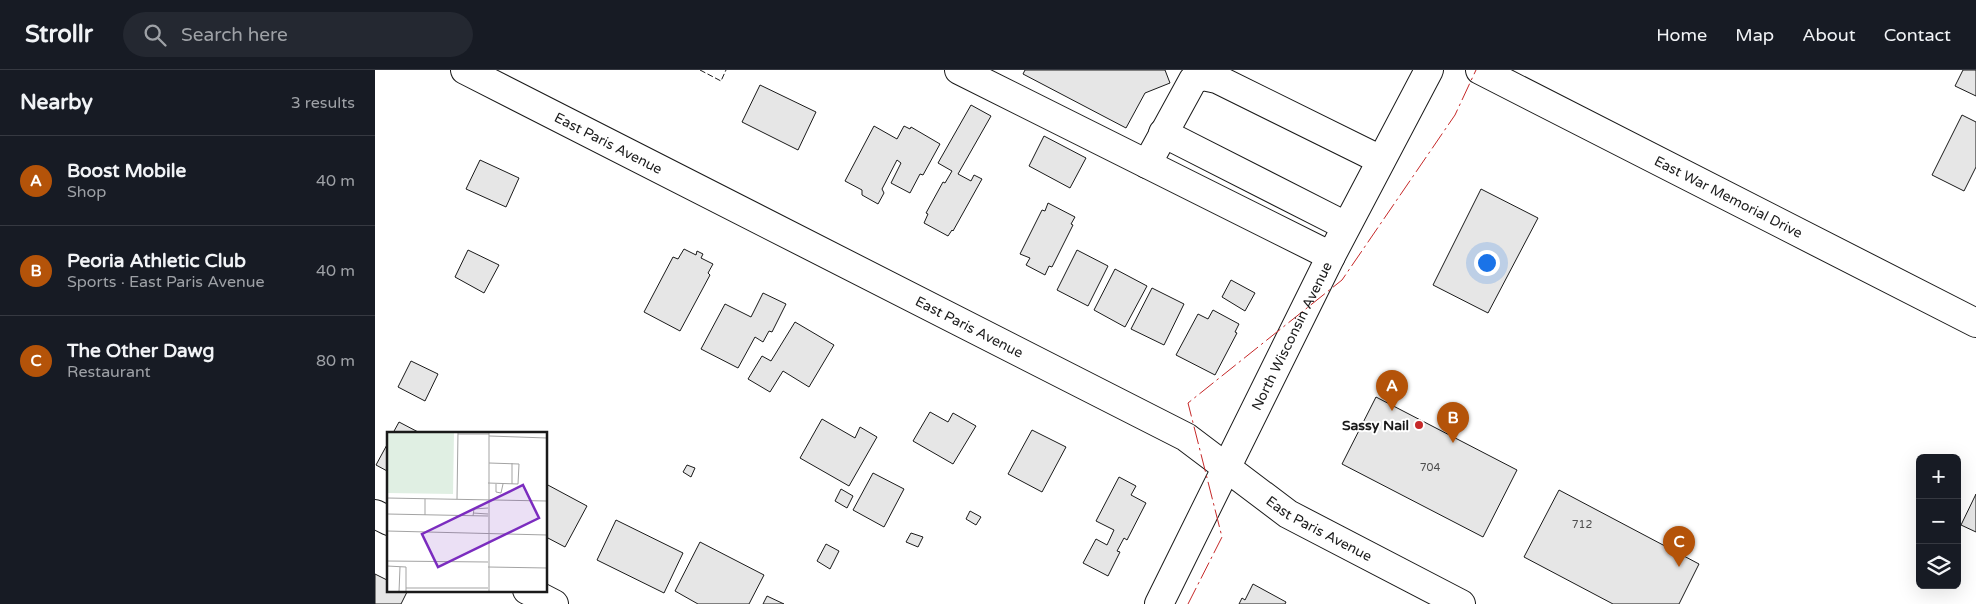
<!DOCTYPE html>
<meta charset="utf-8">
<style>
:root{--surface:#171b24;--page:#242831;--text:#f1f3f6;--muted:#9ea1a6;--line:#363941;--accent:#b45309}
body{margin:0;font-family:"Varela Round",sans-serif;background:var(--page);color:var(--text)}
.controls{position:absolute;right:15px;bottom:15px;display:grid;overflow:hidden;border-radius:8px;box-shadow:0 5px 20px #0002}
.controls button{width:45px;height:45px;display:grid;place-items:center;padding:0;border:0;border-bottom:1px solid var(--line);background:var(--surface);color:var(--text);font:25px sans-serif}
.you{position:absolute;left:1111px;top:192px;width:18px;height:18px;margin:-12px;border:4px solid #fff;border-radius:50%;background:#1a73e8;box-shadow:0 0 0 8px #1a73e833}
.badge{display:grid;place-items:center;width:32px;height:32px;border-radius:50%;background:var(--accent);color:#fff;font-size:16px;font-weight:700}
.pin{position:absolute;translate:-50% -41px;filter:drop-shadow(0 1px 2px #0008)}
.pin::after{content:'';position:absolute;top:26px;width:18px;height:15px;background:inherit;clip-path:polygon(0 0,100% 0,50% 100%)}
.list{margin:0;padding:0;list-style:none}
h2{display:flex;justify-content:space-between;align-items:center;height:65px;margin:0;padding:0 20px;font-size:21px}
h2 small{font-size:16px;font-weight:400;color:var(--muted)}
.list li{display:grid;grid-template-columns:32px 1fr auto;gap:15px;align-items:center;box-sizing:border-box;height:90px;padding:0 20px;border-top:1px solid var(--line)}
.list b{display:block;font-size:19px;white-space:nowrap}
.list p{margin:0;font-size:16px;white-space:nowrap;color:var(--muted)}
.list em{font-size:16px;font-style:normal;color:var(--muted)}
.icon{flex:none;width:28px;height:28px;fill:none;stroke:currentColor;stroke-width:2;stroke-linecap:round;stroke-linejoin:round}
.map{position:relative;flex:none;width:1601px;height:534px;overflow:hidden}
header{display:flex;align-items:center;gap:30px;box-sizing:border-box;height:70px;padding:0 25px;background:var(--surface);border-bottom:1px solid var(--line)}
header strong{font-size:24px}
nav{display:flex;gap:28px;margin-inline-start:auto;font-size:18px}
.search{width:350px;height:45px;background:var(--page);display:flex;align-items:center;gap:12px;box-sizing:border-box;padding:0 18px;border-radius:28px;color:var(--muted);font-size:19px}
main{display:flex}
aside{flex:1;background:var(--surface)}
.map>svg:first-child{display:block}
</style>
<header>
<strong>Strollr</strong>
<div class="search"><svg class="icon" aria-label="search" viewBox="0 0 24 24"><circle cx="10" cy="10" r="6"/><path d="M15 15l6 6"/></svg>Search here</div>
<nav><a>Home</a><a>Map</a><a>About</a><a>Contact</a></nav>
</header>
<main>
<aside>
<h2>Nearby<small>3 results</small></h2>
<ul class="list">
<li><span class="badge">A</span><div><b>Boost Mobile</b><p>Shop</p></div><em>40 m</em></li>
<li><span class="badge">B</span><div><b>Peoria Athletic Club</b><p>Sports · East Paris Avenue</p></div><em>40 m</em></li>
<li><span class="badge">C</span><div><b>The Other Dawg</b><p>Restaurant</p></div><em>80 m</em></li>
</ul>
</aside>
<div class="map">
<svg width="1601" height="534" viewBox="0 0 1601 534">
<rect width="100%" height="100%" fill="#fff"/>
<g fill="#e6e6e6" stroke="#1a1a1a">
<polygon points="650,0 790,0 795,13 770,23 751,58 648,4"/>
<polygon points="1588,0 1601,0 1601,26 1580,16"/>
<polygon points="385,15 441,42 423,80 367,52"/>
<polygon points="596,35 616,46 583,104 596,111 599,105 607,109 578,161 577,160 573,166 549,153 553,144 551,143 568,112 570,113 577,101 563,93"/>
<polygon points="1587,45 1601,52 1601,97 1589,121 1557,105"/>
<polygon points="499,56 522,69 529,56 535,59 536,57 565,74 548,105 545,104 535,123 516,113 526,93 522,90 507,119 509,123 503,134 487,125 487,120 470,111"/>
<polygon points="669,66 711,88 695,118 654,96"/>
<polygon points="105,90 144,108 131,137 91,119"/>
<polygon points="1106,119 1163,148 1113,243 1058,215"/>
<polygon points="673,133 700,147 696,154 698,155 677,197 674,196 670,205 651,195 655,188 645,184 667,140 670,141"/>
<polygon points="309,179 321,185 322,181 328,184 326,188 338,194 333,203 335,205 305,261 269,242 298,187 303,189"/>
<polygon points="93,180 124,195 109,223 80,207"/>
<polygon points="702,180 733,196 713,236 682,220"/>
<polygon points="740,199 772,216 750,257 719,240"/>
<polygon points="856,210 880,223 870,241 847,227"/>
<polygon points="777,218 809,234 789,275 756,259"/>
<polygon points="388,223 411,234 397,262 394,261 388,272 380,267 363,298 326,279 350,234 376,247"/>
<polygon points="838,240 864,254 860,262 862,263 840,305 801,285 823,244 833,249"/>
<polygon points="420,252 459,275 434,317 408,301 395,322 373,309 387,286 396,291"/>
<polygon points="36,291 63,304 50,331 23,317"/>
<polygon points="1001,327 1142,400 1108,467 967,394"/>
<polygon points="555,342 573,352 578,343 601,356 578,394 538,371"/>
<polygon points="447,349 480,368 485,357 502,367 474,416 425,388"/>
<polygon points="24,352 45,363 18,363"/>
<polygon points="657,360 691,377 667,422 633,404"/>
<polygon points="14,371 14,402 1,395"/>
<polygon points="312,395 320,398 316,407 308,402"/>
<polygon points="498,403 529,419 509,457 478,440"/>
<polygon points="744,407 761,416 756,425 771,433 752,470 749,468 742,481 745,482 733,506 708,493 721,469 732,475 739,460 721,451"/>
<polygon points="171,414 212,436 190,477 171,467"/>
<polygon points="466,419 478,426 472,438 460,431"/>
<polygon points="1184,420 1324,494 1304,534 1238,534 1149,487"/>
<polygon points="1601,424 1601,462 1586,455"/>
<polygon points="595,441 606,447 601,455 591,449"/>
<polygon points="241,450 308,483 289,523 222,490"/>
<polygon points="536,463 548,467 543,477 531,472"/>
<polygon points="325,472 389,505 374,534 323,534 300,521"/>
<polygon points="451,474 464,481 455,499 442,491"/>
<polygon points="0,504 14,511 14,520 33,520 26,534 0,534"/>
<polygon points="878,514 911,532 910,534 864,534 867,528 870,530"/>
<polygon points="392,526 409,534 388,534"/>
</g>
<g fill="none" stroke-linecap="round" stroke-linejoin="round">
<defs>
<g id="minor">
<path id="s1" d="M90 0 811 367 913 444 1086 534"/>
<polyline points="584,0 956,186"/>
<polyline points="788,63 971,156"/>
<polyline points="772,94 818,10 828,6 842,9 1006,90"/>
<polyline points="0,444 14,451"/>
<polyline points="152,520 179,534"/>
<path id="s2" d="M784 534 956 186 1054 0"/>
</g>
<g id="highway">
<path id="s3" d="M1105 0 1601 253"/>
</g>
</defs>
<use href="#minor" stroke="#1a1a1a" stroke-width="30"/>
<use href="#highway" stroke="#1a1a1a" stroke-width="30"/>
<use href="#minor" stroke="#fff" stroke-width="28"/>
<use href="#highway" stroke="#fff" stroke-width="28"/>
<polyline stroke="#1a1a1a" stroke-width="1" stroke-dasharray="6 2.5" stroke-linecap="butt" points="325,0 346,11 351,0"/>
<polyline stroke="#c62828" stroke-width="1" stroke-dasharray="18 4 2.5 4" stroke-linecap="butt" points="813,534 847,467 813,333 967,210 1080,45 1101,0"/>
</g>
<circle fill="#c62828" stroke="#fff" stroke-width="2" cx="1044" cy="355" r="5"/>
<g text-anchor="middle" stroke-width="4" stroke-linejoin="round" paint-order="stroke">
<g font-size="11" fill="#4d4d4d">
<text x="1055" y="401">704</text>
<text x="1207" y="458">712</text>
</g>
<g font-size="14" fill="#1a1a1a" stroke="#fff">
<text dy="5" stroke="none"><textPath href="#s1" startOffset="161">East Paris Avenue</textPath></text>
<text dy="5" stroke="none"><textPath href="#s3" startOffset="279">East War Memorial Drive</textPath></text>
<text dy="5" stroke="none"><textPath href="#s1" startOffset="566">East Paris Avenue</textPath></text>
<text dy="5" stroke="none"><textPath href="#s2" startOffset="299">North Wisconsin Avenue</textPath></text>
<text dy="5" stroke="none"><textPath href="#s1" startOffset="971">East Paris Avenue</textPath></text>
</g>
<g font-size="14" font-weight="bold" fill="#1a1a1a" stroke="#fff" text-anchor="end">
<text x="1034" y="360">Sassy Nail</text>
</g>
</g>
<g transform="translate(12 362)">
<rect width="160" height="160" fill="#fff"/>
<path d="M0 0H67L66 62 0 61Z" fill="#e0efe3"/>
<path fill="none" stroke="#a3a3a3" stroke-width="1" d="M71 2H102M102 4 160 6M101 51 131 52 132 32 102 31M109 52V60L114 61 116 52M125 52V31M0 66 160 69M70 67 71 0M86 81 101 82M0 82 101 84M38 83V67M86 84 87 77 101 76M0 99 160 103M0 129 101 130M0 134 19 135V160M101 135 160 136M19 156H101M12 160 13 135M102 160V0"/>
<path fill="#7b2cbf" fill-opacity="0.15" stroke="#7b2cbf" stroke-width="2.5" d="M136 53 152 86 51 135 35 102Z"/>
<rect width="160" height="160" fill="none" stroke="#1a1a1a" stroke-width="2.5"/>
</g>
</svg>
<div class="controls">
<button>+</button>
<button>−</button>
<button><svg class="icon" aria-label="layers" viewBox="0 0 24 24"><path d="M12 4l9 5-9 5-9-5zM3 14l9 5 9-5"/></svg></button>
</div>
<div class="you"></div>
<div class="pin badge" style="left:1017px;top:341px">A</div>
<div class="pin badge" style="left:1078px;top:373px">B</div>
<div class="pin badge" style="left:1304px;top:497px">C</div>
</div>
</main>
